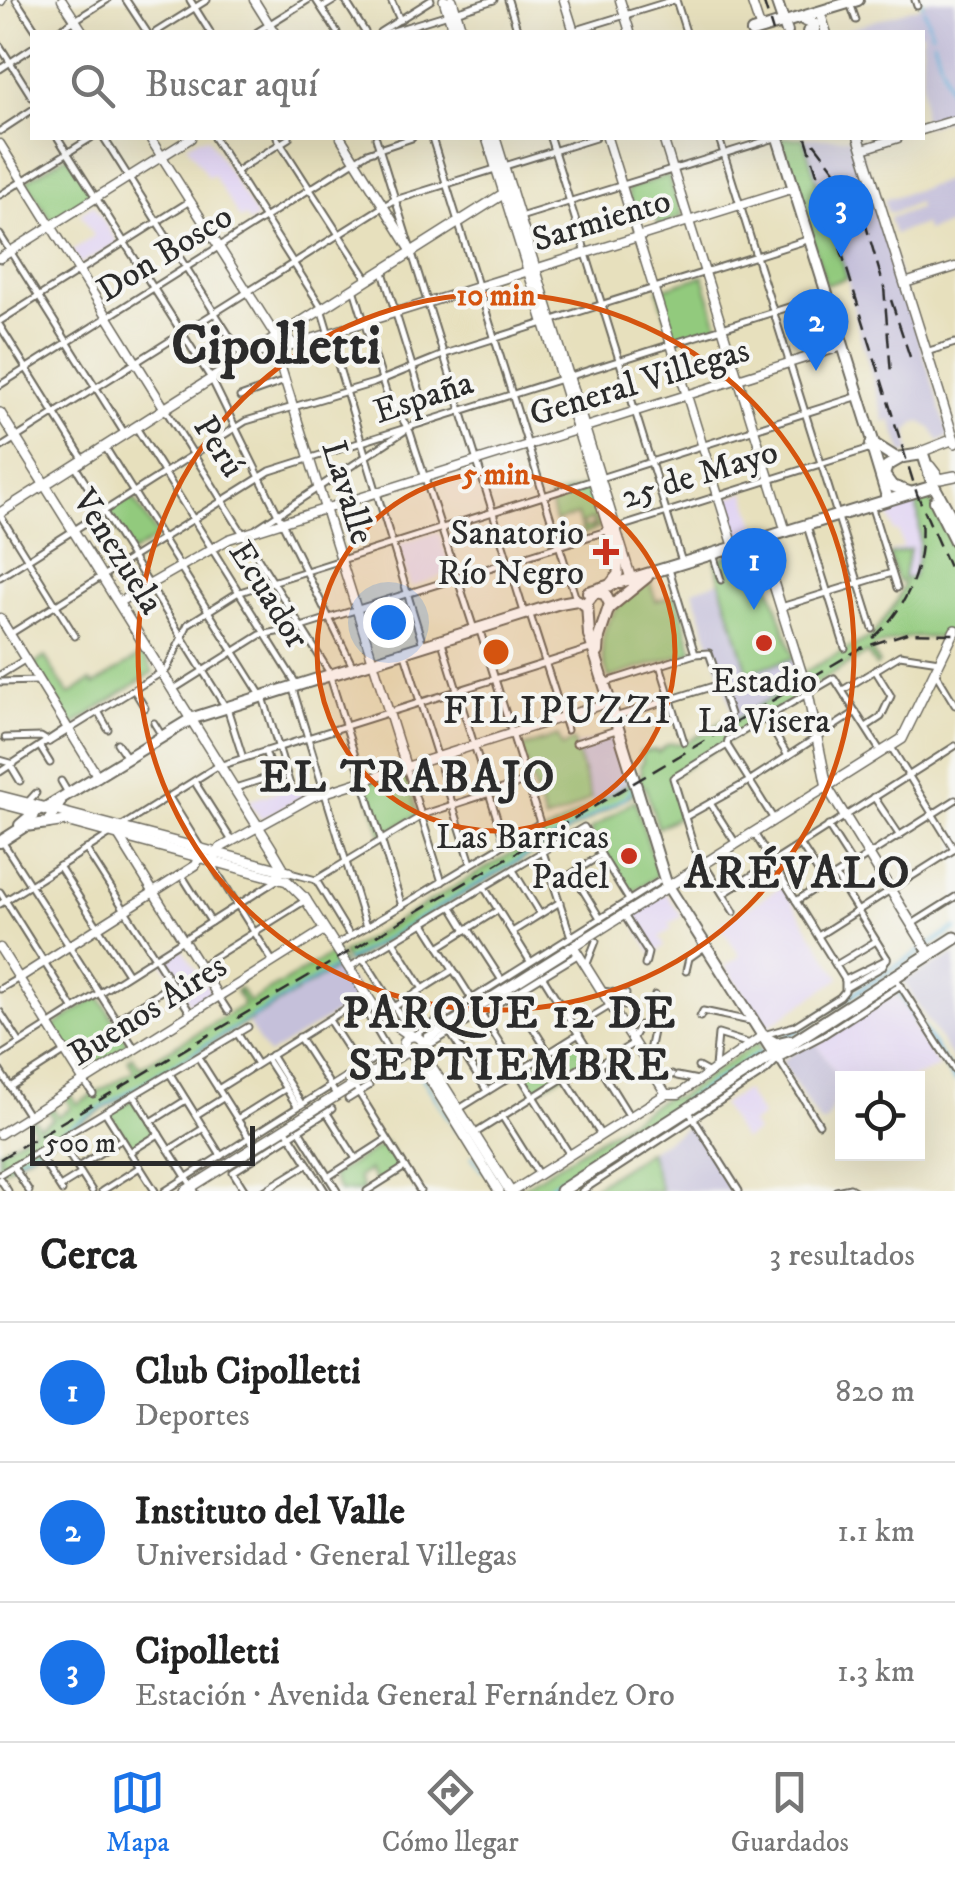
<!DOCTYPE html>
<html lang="es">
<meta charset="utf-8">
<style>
:root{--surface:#fff;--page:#f2f2f2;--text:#222;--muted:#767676;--line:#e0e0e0;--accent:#1a73e8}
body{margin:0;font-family:"IM FELL DW Pica",serif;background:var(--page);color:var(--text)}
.controls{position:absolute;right:30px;bottom:30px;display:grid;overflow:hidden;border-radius:0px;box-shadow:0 10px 40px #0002}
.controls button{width:90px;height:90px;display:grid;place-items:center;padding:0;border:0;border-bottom:2px solid var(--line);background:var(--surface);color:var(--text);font:50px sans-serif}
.scale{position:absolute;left:30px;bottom:25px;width:225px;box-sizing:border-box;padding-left:10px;border:5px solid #2b2b2b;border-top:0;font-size:28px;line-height:35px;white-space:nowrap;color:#2b2b2b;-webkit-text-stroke:8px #f6f6f2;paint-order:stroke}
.you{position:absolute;left:388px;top:622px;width:35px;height:35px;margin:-25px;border:8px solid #fff;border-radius:50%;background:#1a73e8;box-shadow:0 0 0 15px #1a73e833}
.badge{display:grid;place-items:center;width:65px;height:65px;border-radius:50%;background:var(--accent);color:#fff;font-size:32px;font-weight:700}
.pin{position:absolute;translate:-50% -82px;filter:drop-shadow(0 2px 5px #0008)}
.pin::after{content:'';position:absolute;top:52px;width:35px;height:30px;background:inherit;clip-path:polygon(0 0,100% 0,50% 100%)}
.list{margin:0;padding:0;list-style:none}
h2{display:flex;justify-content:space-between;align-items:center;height:130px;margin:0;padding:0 40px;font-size:42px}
h2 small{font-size:32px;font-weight:400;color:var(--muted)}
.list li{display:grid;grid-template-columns:65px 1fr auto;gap:30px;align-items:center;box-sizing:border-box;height:140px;padding:0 40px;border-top:2px solid var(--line)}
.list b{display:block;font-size:38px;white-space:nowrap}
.list p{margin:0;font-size:32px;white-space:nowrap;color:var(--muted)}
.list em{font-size:32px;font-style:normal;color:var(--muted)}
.icon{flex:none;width:55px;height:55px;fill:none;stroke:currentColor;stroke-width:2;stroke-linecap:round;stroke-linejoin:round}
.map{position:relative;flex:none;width:955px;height:1191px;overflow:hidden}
.search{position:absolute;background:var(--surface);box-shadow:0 10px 40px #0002;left:30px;right:30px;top:30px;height:110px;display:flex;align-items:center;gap:25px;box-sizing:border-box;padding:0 35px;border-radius:0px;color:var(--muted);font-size:38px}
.sheet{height:550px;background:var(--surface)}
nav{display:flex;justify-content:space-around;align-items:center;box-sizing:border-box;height:140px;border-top:2px solid var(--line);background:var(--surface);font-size:28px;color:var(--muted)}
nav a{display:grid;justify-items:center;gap:5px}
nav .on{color:var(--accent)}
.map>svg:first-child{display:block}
</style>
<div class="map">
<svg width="955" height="1191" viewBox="0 0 955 1191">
<rect width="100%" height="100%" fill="#f6f6f2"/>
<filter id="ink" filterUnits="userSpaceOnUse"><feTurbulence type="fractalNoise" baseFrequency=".01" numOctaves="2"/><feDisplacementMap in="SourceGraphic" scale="20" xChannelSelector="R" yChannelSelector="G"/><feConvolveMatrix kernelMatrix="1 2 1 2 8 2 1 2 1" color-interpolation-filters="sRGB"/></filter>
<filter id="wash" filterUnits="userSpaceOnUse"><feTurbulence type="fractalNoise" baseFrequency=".0048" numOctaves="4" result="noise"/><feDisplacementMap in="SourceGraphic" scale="40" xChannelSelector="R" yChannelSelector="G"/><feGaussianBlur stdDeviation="2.25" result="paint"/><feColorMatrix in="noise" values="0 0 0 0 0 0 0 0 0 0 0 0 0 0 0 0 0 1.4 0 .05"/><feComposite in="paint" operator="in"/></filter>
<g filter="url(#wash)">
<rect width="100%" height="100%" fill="#e7e0bd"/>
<g fill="#e1d4f3">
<polygon points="199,138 208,138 257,218 249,223 245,216 240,219 213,175 208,177 187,145"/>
<polygon points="93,205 118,243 80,264 72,251 94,236 80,213"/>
<polygon points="745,492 759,534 738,540 724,500"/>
<polygon points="915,497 920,520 918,558 913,578 902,580 910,549 890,555 890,552 903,547 898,531 894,532 886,506"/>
<polygon points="435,533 440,535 451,572 411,587 397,545"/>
<polygon points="306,782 309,793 261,819 248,801"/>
<polygon points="782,886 840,978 766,1028 725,966 740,956 720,925"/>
<polygon points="665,892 682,916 669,924 672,929 660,937 665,946 652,954 629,915"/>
<polygon points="180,946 212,993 192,1007 161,960"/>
<polygon points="895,994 914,1020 912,1023 939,1067 911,1078 842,1078 842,1084 817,1044"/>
<polygon points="745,1090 762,1117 751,1124 756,1132 743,1140 721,1105"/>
</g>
<g fill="#c5c0da">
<polygon points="928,0 955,0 955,117 923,127 922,32 840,32 924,5 924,2"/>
<polygon points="803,138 857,138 949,436 940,442 931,428 921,422 915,423 908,431 910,452 903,454 891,420 885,423 855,317 847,277"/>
<polygon points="955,178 955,223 926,231 924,224 894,234 889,218 919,208 918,202 892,213 887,211 884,200"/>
<polygon points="720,581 748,672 794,658 800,681 735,719 693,590"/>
<polygon points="613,734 627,784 593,804 575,746"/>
<polygon points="955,954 955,1063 903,981"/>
<polygon points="342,965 344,968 341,973 352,982 362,997 268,1055 247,1022"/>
<polygon points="814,1040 842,1084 827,1120 821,1124 781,1061"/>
<polygon points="692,1124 735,1191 661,1191 649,1151"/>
</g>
<g fill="#92ca7d" stroke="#5e7a54" stroke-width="2.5">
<polygon points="780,138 803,138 847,278 826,285"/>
<polygon points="68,155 94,196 52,222 26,181"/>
<polygon points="668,175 683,216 659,226 654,210 643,213 637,205 633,210 627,189"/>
<polygon points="703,276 718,325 673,339 658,290"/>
<polygon points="589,485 602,528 597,529 593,519 581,524 582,528 591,528 592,525 594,531 583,534 577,515 555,522 549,498"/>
<path d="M926 492 955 544V628L949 638 911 637 875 646 872 651 879 663 876 666 867 653 809 688 804 672 872 636 897 601 904 584 897 580 889 555 910 549 903 579 913 578C921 550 922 522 914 495Z"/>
<polygon points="132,496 158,537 132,553 106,512"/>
<polygon points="757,546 794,658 748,672 720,581 716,560"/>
<path d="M649 579 656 601 676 595 693 652 609 678C590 631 613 606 649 579Z"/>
<polygon points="143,654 153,672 72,726 33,665 45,657 69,695 91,681 94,685"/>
<path d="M800 681 804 693 670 777 681 815 658 828 645 786 642 787 639 778 642 774 640 765 643 762 640 752 656 750 658 753C670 740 671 744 684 743 690 742 728 718 732 714L736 719Z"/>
<polygon points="558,736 562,747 573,740 591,798 567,813 545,821 521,748"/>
<polygon points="405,771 418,814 382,836 366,783"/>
<polygon points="633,781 636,792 348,963 342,954"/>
<polygon points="635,800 658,875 632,893 590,830"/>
<polygon points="335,952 343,964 0,1172 0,1150 34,1130 29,1121 33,1118 40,1127 53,1119 47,1109 52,1106 58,1116 71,1108 65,1097 70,1095 77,1104 134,1071 128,1059 132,1056 140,1067 244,1005 236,991 239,988 249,1002"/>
<polygon points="99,996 131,1048 85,1076 52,1027"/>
<polygon points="577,1038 590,1058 534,1093 523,1071"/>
<polygon points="759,1041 759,1057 557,1191 517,1191 666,1097 678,1097"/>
<polygon points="134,1098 155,1134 131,1148 109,1113"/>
<polygon points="386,1142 401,1168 377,1183 369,1170 358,1177 364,1191 339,1191 332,1176"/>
<polygon points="649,1151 661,1191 587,1191"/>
</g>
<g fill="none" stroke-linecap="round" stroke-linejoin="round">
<g stroke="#62b7df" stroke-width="2.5">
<polyline points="921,0 923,6"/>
<polyline points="924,10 932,33"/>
<polyline points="934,41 955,107"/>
<polyline points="347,961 626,796 633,786"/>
<polyline points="416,1062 413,1063 451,1122"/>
<polyline points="453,1126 456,1131"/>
<polyline points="472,1156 482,1171"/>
<polyline points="14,1164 12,1162 340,964"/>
<polyline points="572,1191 583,1184"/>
</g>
<g stroke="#62b7df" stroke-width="5">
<polyline points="928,946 955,929"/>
<polyline points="899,992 955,1080"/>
<polyline points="785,1038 924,949"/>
<polyline points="544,1191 761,1053"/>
</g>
</g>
</g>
<g filter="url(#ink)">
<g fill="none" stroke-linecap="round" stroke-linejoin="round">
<defs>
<g id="minor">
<polyline points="16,0 37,32"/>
<polyline points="126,0 147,32"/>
<polyline points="190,0 210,32"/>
<polyline points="316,0 337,32"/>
<polyline points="345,0 365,32"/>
<polyline points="391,0 400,20"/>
<polyline points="508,0 518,32"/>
<polyline points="676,0 686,32"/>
<polyline points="915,0 917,6"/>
<polyline points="850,3 856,20"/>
<polyline points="322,8 335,0"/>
<polyline points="56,32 107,0"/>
<polyline points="156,32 207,0"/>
<polyline points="257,32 308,0"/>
<polyline points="380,32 431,0"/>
<polyline points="390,32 494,0"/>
<polyline points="570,32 674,0"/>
<polyline points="0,46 32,97"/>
<polyline points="0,69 32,48"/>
<polyline points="0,131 32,110"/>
<polyline points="58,138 212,380 353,667"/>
<polyline points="104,138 244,359"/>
<polyline points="214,138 320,305 423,645"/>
<polyline points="277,138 368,280"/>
<polyline points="376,138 524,612"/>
<polyline points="432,138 575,596"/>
<polyline points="550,138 682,562"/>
<polyline points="719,138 873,629"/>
<polyline points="235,172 289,138"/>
<polyline points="0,195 91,138"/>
<polyline points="520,217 775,138"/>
<polyline points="0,235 125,434"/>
<polyline points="383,272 422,398"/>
<polyline points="354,289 386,392 410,432 474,629"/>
<polyline points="0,321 190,201"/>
<polyline points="0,326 83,459"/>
<polyline points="926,352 955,343"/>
<polyline points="0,385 367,153 412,138"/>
<polyline points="240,397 285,381"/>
<polyline points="165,409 328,670 402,906"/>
<polyline points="137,429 297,685"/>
<polyline points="105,447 264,700 290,785"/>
<polyline points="0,448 392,201 595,138"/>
<polyline points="75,466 228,711 243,758"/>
<polyline points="871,505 897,588"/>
<polyline points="0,515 75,636"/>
<polyline points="807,526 845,648"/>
<polyline points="257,528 406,430"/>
<polyline points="713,554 721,580"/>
<polyline points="669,569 695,654"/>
<polyline points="0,577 246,421 374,383 448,353 807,240"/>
<polyline points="781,607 892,573"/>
<polyline points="530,615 567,730"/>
<polyline points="10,634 270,471 827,295"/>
<polyline points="442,642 505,844"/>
<polyline points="405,654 471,863"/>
<polyline points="660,665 684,742"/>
<polyline points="935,672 955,705"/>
<polyline points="0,675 26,659"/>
<polyline points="0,682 39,681"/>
<polyline points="604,683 695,654 709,653 730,714"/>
<polyline points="292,686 366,927"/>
<polyline points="174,689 260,635 298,628 871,448"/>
<polyline points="134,690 145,708"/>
<polyline points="843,690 900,655 939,661"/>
<polyline points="99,713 108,729"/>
<polyline points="618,716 720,684"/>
<polyline points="765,718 788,756"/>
<polyline points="154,723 162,736"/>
<polyline points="866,727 881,717 891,696 875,670"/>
<polyline points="5,738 41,737 49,742"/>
<polyline points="49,742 167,669 188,624 237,593 856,397"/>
<polyline points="117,743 126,756"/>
<polyline points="576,743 619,729"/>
<polyline points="727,745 673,778 695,850 734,912"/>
<polyline points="40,747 50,763"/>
<polyline points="891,747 954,849"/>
<polyline points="265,751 273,776"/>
<polyline points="0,760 14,764"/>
<polyline points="11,766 20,781"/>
<polyline points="406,767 442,882"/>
<polyline points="0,772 68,727"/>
<polyline points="61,781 68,793"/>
<polyline points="194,781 232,841"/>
<polyline points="235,788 286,772"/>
<polyline points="169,797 200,847"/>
<polyline points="874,797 900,836"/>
<polyline points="27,803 36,793"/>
<polyline points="710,803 735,842"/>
<polyline points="685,817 746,783 856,712"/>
<polyline points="773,818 727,745 728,740 834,678 881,752"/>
<polyline points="122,826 216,767 590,649"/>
<polyline points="828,826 853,865"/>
<polyline points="754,833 845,980"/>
<polyline points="2,841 135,1049"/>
<polyline points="800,844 825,883"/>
<polyline points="86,849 191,1014"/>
<polyline points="543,852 570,934"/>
<polyline points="214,862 215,869 273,962"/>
<polyline points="59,866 128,974"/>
<polyline points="513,870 540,914"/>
<polyline points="290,873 316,880"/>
<polyline points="181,874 211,922"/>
<polyline points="573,874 600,918"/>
<polyline points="836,876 887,958"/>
<polyline points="316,880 425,814 527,781"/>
<polyline points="316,880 350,936"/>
<polyline points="554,885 601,855"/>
<polyline points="484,887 530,961"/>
<polyline points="0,892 73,1008"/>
<polyline points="723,894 955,746"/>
<polyline points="796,901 955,800"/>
<polyline points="0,904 109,835"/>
<polyline points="452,907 466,930"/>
<polyline points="624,915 648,953 645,965"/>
<polyline points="424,923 477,1007"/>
<polyline points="912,924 955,897"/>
<polyline points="468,928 501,979"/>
<polyline points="512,932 560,902"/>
<polyline points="818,936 955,849"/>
<polyline points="393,941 423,989"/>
<polyline points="336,945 540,823 480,631"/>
<polyline points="439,947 498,910"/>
<polyline points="363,958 413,1036 658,882"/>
<polyline points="836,965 876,941"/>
<polyline points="200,966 306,900"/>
<polyline points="586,966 596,941"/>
<polyline points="348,968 584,827 629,900"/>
<polyline points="686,971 689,958 706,946"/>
<polyline points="543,977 630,1117"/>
<polyline points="895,977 955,1071"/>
<polyline points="845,980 887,959"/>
<polyline points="847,987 882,967 887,958"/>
<polyline points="0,989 19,978"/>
<polyline points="602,991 626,994 624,1006"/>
<polyline points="513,996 549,1053"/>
<polyline points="219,997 228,1011"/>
<polyline points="394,1007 453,970"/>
<polyline points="0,1012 20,1043"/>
<polyline points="482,1015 570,1155"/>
<polyline points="700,1017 703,1011 750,1021"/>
<polyline points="116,1020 172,984"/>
<polyline points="329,1020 360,1068"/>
<polyline points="575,1027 611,1005"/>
<polyline points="237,1033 257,1064"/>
<polyline points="451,1034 487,1091"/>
<polyline points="767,1034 794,1026 840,997 845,991 845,980"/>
<polyline points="299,1037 337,1096"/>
<polyline points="632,1039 640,1025"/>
<polyline points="421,1050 579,954"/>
<polyline points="271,1055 301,1103"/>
<polyline points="0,1056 277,880"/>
<polyline points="643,1056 649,1051 659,1002 655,995"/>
<polyline points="198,1057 255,1147"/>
<polyline points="777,1057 819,1124"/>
<polyline points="266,1058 297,1106"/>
<polyline points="598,1065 634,1043"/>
<polyline points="698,1067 709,1073"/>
<polyline points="715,1067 718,1034 750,1044"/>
<polyline points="0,1071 28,1115"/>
<polyline points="170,1074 221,1156"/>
<polyline points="654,1074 672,1075"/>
<polyline points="677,1076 698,1080"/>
<polyline points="564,1077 601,1135"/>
<polyline points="84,1081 93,1094"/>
<polyline points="354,1085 420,1191"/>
<polyline points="10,1087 66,1051"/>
<polyline points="218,1089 366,996"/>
<polyline points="134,1095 195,1191"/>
<polyline points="348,1099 369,1086"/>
<polyline points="459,1109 579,1034"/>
<polyline points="688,1110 739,1191"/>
<polyline points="105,1112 155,1191"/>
<polyline points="327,1113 356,1159"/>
<polyline points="196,1115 223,1098"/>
<polyline points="502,1116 539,1175"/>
<polyline points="237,1119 285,1089"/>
<polyline points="151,1122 186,1100"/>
<polyline points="285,1128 325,1191"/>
<polyline points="299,1130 337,1191"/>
<polyline points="474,1134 594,1059"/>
<polyline points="59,1139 92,1191"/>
<polyline points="169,1150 204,1128"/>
<polyline points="37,1152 62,1191"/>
<polyline points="130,1152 159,1134"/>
<polyline points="13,1166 29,1191"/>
<polyline points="78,1167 122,1139"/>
<polyline points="0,1174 248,1027"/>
<polyline points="328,1177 387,1139"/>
<polyline points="0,1179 8,1191"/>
<polyline points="60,1187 81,1174"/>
<polyline points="102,1191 140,1167"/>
<polyline points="165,1191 388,1050 359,1000"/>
<polyline points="245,1191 233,1172 332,1109"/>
<polyline points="264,1191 308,1164"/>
<polyline points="367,1191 405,1167"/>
<polyline points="582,1191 766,1071 778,1059 822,1036 901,985"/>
<polyline points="836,1191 850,1188 855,1191"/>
</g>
<g id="tertiary">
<polyline points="62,0 83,32"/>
<polyline points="254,0 274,32"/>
<polyline points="564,0 574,32"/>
<polyline points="620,0 630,32"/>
<polyline points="751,0 761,30"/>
<polyline points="922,130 955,120"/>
<polyline points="150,138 275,335 277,355 406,767"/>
<polyline points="341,138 412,252"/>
<polyline points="607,138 734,547"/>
<polyline points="663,138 786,532"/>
<polyline points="0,144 165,409"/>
<polyline points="863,149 898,138"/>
<polyline points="0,258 191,138"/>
<polyline points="905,283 955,267"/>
<polyline points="253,353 276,350 794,188"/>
<polyline points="119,602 229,539 843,346"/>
<polyline points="0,618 98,777"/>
<polyline points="118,835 218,996"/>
<polyline points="216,856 220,848 312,797 613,701"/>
<polyline points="574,947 666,1094"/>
<polyline points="0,948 84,1081"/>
<polyline points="19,978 196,865 200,856"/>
<polyline points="0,1134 324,930"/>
<polyline points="513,1191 666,1094 679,1094 762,1036"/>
</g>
<g id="secondary">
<polyline points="444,0 454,32"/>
<polyline points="452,0 462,32"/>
<polyline points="0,1 1,0"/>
<polyline points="820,13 826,32"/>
<polyline points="487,138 618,559 618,574 609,585"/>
<polyline points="495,138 632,582"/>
<polyline points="859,138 955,443"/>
<polyline points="288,331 286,337 293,344"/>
<polyline points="0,413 272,849 282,866 278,875 280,879"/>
<polyline points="918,453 954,439"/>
<polyline points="930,466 940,479 955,476"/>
<polyline points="0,513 511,189"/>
<polyline points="760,540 808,694 827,787 930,954"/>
<polyline points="0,796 43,807"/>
<polyline points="0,803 27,810 34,816"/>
<polyline points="50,809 289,872"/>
<polyline points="46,824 66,821 287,881 306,900"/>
<polyline points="304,897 378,1013 411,1036"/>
<circle cx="413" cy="1045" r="9"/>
<polyline points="422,1047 428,1038 902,739 955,630"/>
<polyline points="421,1050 510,1191"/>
<polyline points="415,1055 499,1191"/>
<polyline points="185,1191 406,1052"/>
</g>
<g id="primary">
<polyline points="776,0 787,32"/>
<polyline points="804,20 814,24 814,30 808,32"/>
<polyline points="752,32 858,0"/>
<polyline points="778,138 874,444 896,458 923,454 932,482 955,524"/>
<polyline points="871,444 888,500"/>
<polyline points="901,458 887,466 884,475 892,486 909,492"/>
<polyline points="935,501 955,541"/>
<polyline points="588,592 934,486"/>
<polyline points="596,592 605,594 610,604 599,637 598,652"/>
<polyline points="594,593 587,602 589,635 666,883 775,1055"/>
<polyline points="609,608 647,577"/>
<polyline points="45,808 193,718 560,603 577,600 587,606"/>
<polyline points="20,825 40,808 50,811"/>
<polyline points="0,842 25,826 48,823 60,802"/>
</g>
<g id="trunk">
<polyline points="762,1036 776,1044 789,1041"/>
<polyline points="561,1191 955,938"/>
</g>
</defs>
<use href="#minor" stroke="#6d6a5e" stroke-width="9"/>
<use href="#tertiary" stroke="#6d6a5e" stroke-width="11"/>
<use href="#secondary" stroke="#6d6a5e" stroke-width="12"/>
<use href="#primary" stroke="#6d6a5e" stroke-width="14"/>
<use href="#trunk" stroke="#6d6a5e" stroke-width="15"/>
<use href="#minor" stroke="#fff" stroke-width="5"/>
<use href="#tertiary" stroke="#fff" stroke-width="8"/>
<use href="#secondary" stroke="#fff" stroke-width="9"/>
<use href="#primary" stroke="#fff" stroke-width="10"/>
<use href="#trunk" stroke="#fff" stroke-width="11"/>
<g stroke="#2b2b2b" stroke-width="2.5" stroke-dasharray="15 8" stroke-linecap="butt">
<polyline points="763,0 773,32"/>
<polyline points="806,138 917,494 955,581"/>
<polyline points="814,143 850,190 862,212 884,287 891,374"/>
<polyline points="891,300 910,357"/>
<path d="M873 638C908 607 925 565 921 518"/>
<polyline points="0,1159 861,648 907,633 955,634"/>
</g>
</g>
</g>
<circle cx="496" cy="652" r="179" fill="#d5540f" fill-opacity=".12"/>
<g fill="none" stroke="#d5540f" stroke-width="5">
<circle cx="496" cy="652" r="179"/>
<circle cx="496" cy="652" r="358"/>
</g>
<g fill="#c8321e" stroke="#f6f6f2" stroke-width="4">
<path d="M601 537h10v10h10v10h-10v10h-10v-10h-10v-10h10z"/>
<circle cx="764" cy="643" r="10"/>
<circle cx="629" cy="856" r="10"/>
</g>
<g text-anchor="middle" stroke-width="8" stroke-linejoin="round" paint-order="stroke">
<g font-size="35" fill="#2b2b2b" stroke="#f6f6f2">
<text transform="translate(601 219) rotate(-17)" y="12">Sarmiento</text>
<text transform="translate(164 252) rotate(-32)" y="12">Don Bosco</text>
<text transform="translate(639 381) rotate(-17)" y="12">General Villegas</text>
<text transform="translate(423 396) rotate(-18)" y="12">España</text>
<text transform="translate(220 446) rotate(58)" y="12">Perú</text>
<text transform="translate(699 473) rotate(-17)" y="12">25 de Mayo</text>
<text transform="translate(349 492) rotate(73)" y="12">Lavalle</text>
<text transform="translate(119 551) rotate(58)" y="12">Venezuela</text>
<text transform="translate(270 594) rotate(58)" y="12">Ecuador</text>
<text transform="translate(147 1009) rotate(-32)" y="12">Buenos Aires</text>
</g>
<g font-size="35" fill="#2b2b2b" stroke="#f6f6f2" text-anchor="end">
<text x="584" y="544">Sanatorio<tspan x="584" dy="40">Río Negro</tspan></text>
<text x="764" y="692" text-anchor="middle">Estadio<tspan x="764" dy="40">La Visera</tspan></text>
<text x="609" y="848">Las Barricas<tspan x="609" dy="40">Padel</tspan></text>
</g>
<g font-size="40" letter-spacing="2.5" fill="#2b2b2b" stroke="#f6f6f2">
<text x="558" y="723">FILIPUZZI</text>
</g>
<g font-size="45" font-weight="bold" letter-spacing="2.5" fill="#2b2b2b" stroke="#f6f6f2">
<text x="408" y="791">EL TRABAJO</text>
<text x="798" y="887">ARÉVALO</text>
<text x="510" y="1027">PARQUE 12 DE<tspan x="510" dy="52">SEPTIEMBRE</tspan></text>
</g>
<g font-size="55" font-weight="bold" fill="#2b2b2b" stroke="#f6f6f2">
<text x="276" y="363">Cipolletti</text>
</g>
</g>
<circle cx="496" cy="652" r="15" fill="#d5540f" stroke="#f6f6f2" stroke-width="5"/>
<g font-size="30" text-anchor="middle" font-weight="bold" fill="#d5540f" stroke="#f6f6f2" stroke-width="8" stroke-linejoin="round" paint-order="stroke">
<text x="496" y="305">10 min</text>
<text x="496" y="484">5 min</text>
</g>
</svg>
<div class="controls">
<button><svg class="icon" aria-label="locate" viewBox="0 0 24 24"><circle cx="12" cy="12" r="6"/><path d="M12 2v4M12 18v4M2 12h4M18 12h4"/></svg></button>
</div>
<div class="scale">500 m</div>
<div class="you"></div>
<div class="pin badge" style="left:754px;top:610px">1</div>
<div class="pin badge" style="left:816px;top:371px">2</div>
<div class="pin badge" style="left:841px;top:257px">3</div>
<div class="search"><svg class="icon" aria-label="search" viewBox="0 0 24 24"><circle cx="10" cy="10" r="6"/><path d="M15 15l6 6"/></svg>Buscar aquí</div>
</div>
<section class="sheet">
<h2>Cerca<small>3 resultados</small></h2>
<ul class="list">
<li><span class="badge">1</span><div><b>Club Cipolletti</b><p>Deportes</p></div><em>820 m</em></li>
<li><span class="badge">2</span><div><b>Instituto del Valle</b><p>Universidad · General Villegas</p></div><em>1.1 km</em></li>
<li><span class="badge">3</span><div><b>Cipolletti</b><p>Estación · Avenida General Fernández Oro</p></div><em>1.3 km</em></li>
</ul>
</section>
<nav>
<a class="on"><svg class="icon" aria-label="map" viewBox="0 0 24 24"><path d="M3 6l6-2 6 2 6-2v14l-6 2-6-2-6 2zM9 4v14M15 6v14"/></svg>Mapa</a>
<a><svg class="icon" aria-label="directions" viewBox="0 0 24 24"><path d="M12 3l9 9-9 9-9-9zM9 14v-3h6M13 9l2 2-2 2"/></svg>Cómo llegar</a>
<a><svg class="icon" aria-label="saved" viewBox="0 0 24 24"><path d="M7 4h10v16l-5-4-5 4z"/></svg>Guardados</a>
</nav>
